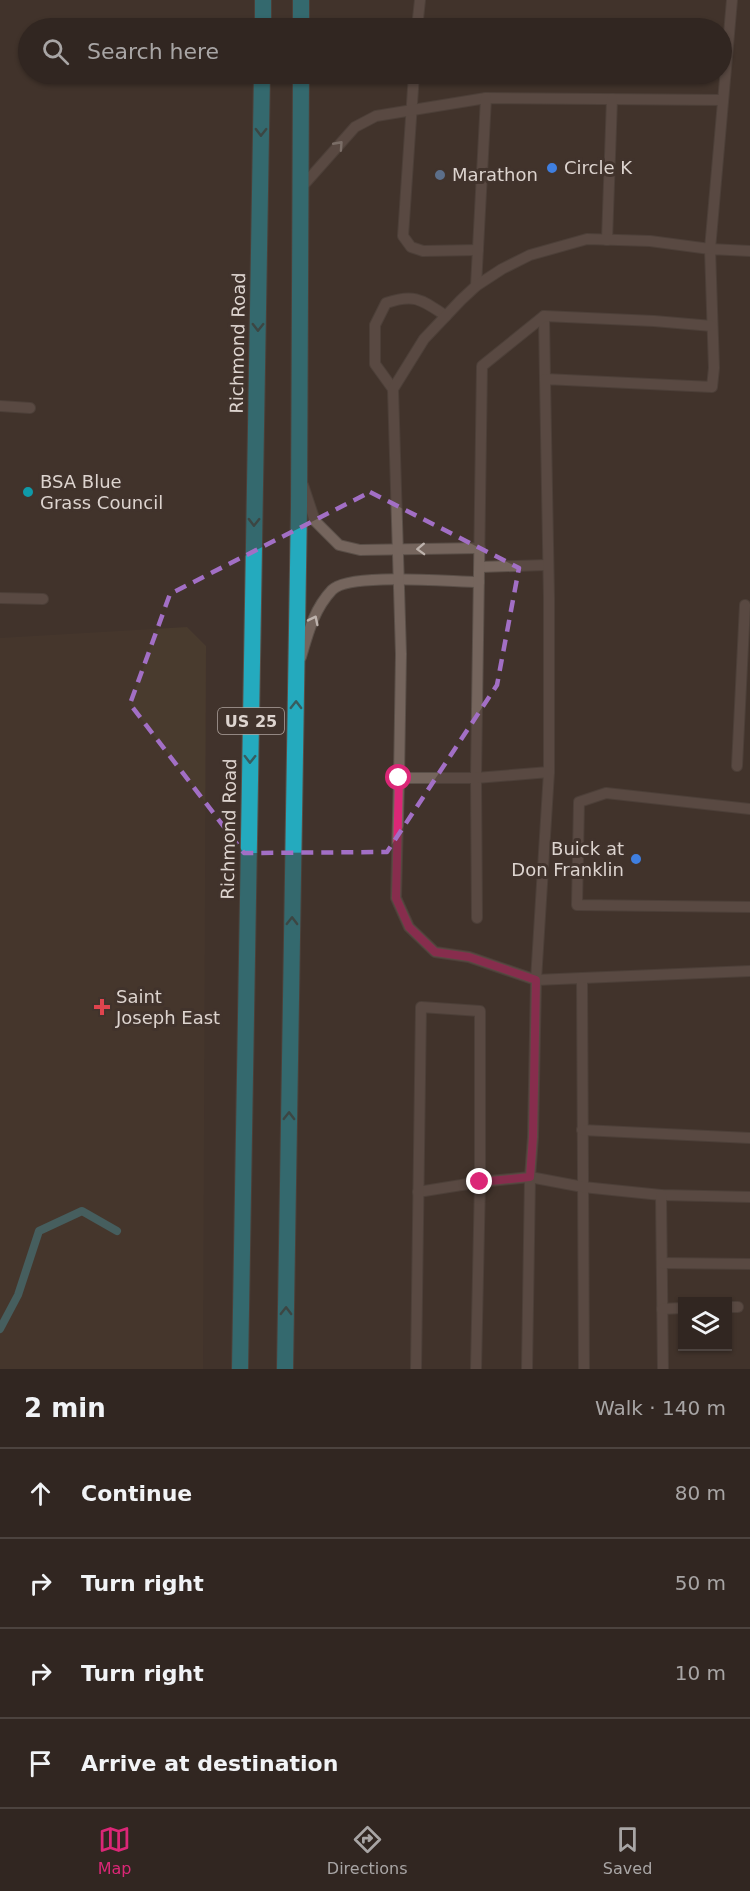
<!DOCTYPE html>
<meta charset="utf-8">
<style>
:root{--surface:#312621;--page:#3d322e;--text:#f1f3f6;--muted:#a8a5a5;--line:#4c433f;--accent:#db2777}
body{margin:0;font-family:"DejaVu Sans",sans-serif;background:var(--page);color:var(--text)}
.controls{position:absolute;right:18px;bottom:18px;display:grid;overflow:hidden;border-radius:0px;box-shadow:0 2px 4px #0004}
.controls button{width:54px;height:54px;display:grid;place-items:center;padding:0;border:0;border-bottom:2px solid var(--line);background:var(--surface);color:var(--text);font:30px sans-serif}
.stop{position:absolute;width:18px;height:18px;margin:-14px;border:4px solid #db2777;border-radius:50%;background:#fff}
.stop.end{background:#db2777;border-color:#fff;box-shadow:0 2px 6px #0008}
.list{margin:0;padding:0;list-style:none}
h2{display:flex;justify-content:space-between;align-items:center;height:78px;margin:0;padding:0 24px;font-size:26px}
h2 small{font-size:20px;font-weight:400;color:var(--muted)}
.list li{display:grid;grid-template-columns:39px 1fr auto;gap:18px;align-items:center;box-sizing:border-box;height:90px;padding:0 24px;border-top:2px solid var(--line)}
.list b{display:block;font-size:22px;white-space:nowrap}
.list em{font-size:20px;font-style:normal;color:var(--muted)}
.icon{flex:none;width:33px;height:33px;fill:none;stroke:currentColor;stroke-width:2;stroke-linecap:round;stroke-linejoin:round}
.map{position:relative;flex:none;width:750px;height:1369px;overflow:hidden}
.search{position:absolute;background:var(--surface);box-shadow:0 2px 4px #0004;left:18px;right:18px;top:18px;height:66px;display:flex;align-items:center;gap:15px;box-sizing:border-box;padding:0 21px;border-radius:33px;color:var(--muted);font-size:22px}
.sheet{height:438px;background:var(--surface)}
nav{display:flex;justify-content:space-around;align-items:center;box-sizing:border-box;height:84px;border-top:2px solid var(--line);background:var(--surface);font-size:16px;color:var(--muted)}
nav a{display:grid;justify-items:center;gap:3px}
nav .on{color:var(--accent)}
.map>svg:first-child{display:block}
</style>
<div class="map">
<svg width="750" height="1369" viewBox="0 0 750 1369">
<rect width="100%" height="100%" fill="#41332c"/>
<polygon fill="#493b2e" points="187,627 206,646 203,1369 0,1369 0,638"/>
<g fill="none" stroke-linecap="round" stroke-linejoin="round">
<polyline stroke="#4c929c" stroke-width="8" points="0,1329 18,1295 39,1231 82,1211 117,1231"/>
<defs>
<g id="service">
<polyline points="417,28 420,0"/>
<polyline points="414,74 403,236 411,247 423,251 478,250"/>
<polyline points="300,189 355,127 376,116 486,98 723,100"/>
<polyline points="607,240 612,99"/>
<polyline points="476,286 486,98"/>
<polyline points="544,316 545,379"/>
<path d="M393 389 375 364V325L386 303C415 293 422 300 446 316"/>
<polyline points="0,406 30,408"/>
<polyline points="303,485 315,521 339,545 360,550 480,548"/>
<polyline points="480,567 547,565"/>
<polyline points="0,598 43,599"/>
<path d="M301 657C308 633 314 609 332 590 349 572 452 582 479 582"/>
<polyline points="737,766 745,605"/>
<polyline points="549,772 549,598 545,379 712,387 714,368 710,249 750,251"/>
<polyline points="399,778 396,898 409,927 435,952 469,957 536,980 582,978 584,1369"/>
<polyline points="750,809 606,793 579,802 577,905 750,907"/>
<polyline points="477,918 476,778 482,366 544,316 654,321 712,326"/>
<polyline points="582,978 750,971"/>
<polyline points="582,1130 750,1138"/>
<polyline points="418,1192 480,1182 530,1177 583,1187 661,1195 750,1197"/>
<polyline points="661,1195 663,1369"/>
<polyline points="662,1263 750,1264"/>
<polyline points="728,1307 738,1307"/>
<polyline points="662,1309 682,1308"/>
<polyline points="416,1369 421,1007 480,1011 480,1182 476,1369"/>
<polyline points="527,1369 530,1177 533,1137 536,980 549,772 476,778 399,778 401,654 393,389 424,339 461,300 476,286 502,269 530,255 587,239 650,241 710,249 732,0"/>
</g>
<g id="trunk">
<polyline points="263,28 263,0"/>
<polyline points="301,28 301,0"/>
<polyline points="240,1369 262,74"/>
<polyline points="285,1369 299,506 301,74"/>
</g>
</defs>
<use href="#service" stroke="#5a4f48" stroke-width="12"/>
<use href="#trunk" stroke="#5a4f48" stroke-width="18"/>
<use href="#service" stroke="#75655d" stroke-width="10"/>
<use href="#trunk" stroke="#24aabe" stroke-width="16"/>
</g>
<defs><path id="oneway-chevron" d="M-2-3.5L2.5 0L-2 3.5" fill="none" stroke-width="1.6" stroke-linecap="round" stroke-linejoin="round" transform="scale(1.5)"/></defs>
<g stroke="#375d5f">
<use href="#oneway-chevron" transform="translate(261 132) rotate(91)"/>
<use href="#oneway-chevron" transform="translate(258 327) rotate(91)"/>
<use href="#oneway-chevron" transform="translate(254 522) rotate(91)"/>
<use href="#oneway-chevron" transform="translate(296 705) rotate(-89)"/>
<use href="#oneway-chevron" transform="translate(250 759) rotate(91)"/>
<use href="#oneway-chevron" transform="translate(292 921) rotate(-89)"/>
<use href="#oneway-chevron" transform="translate(289 1116) rotate(-89)"/>
<use href="#oneway-chevron" transform="translate(286 1311) rotate(-89)"/>
</g>
<g stroke="#beb3ad">
<use href="#oneway-chevron" transform="translate(339 145) rotate(-48)"/>
<use href="#oneway-chevron" transform="translate(421 549) rotate(178)"/>
<use href="#oneway-chevron" transform="translate(314 620) rotate(-64)"/>
</g>
<g fill="none" stroke-linecap="round" stroke-linejoin="round">
<polyline stroke="#db2777" stroke-width="8" points="399,778 396,898 409,927 435,952 469,957 536,980 533,1137 530,1177 480,1182"/>
</g>
<path d="M0 0H750V1369H0ZM370 492 519 568 497 685 387 852 244 853 130 704 170 594Z" fill="#41332c" fill-opacity=".55" fill-rule="evenodd"/>
<path fill="none" stroke="#a26fc5" stroke-width="4.5" stroke-dasharray="12 8" stroke-linejoin="round" d="M370 492 519 568 497 685 387 852 244 853 130 704 170 594Z"/>
<g fill="#3f7fe0" stroke="#41332c" stroke-width="2">
<circle cx="552" cy="168" r="6"/>
<circle cx="636" cy="859" r="6"/>
</g>
<circle fill="#5c6f8a" stroke="#41332c" stroke-width="2" cx="440" cy="175" r="6"/>
<circle fill="#0f9aa8" stroke="#41332c" stroke-width="2" cx="28" cy="492" r="6"/>
<path fill="#e0444e" stroke="#41332c" stroke-width="2" d="M99 998h6v6h6v6h-6v6h-6v-6h-6v-6h6z"/>
<g text-anchor="middle" stroke-width="6" stroke-linejoin="round" paint-order="stroke">
<rect fill="#41332c" stroke="#aea49e" stroke-width="1.5" x="218" y="708" width="66" height="26" rx="4.5"/>
<g font-size="16" font-weight="bold" fill="#ddd4cf">
<text x="251" y="727">US 25</text>
</g>
<g font-size="18" fill="#ddd4cf" stroke="#41332c" text-anchor="start">
<text x="564" y="174">Circle K</text>
<text x="452" y="181">Marathon</text>
<text x="40" y="488">BSA Blue<tspan x="40" dy="21">Grass Council</tspan></text>
<text x="624" y="855" text-anchor="end">Buick at<tspan x="624" dy="21">Don Franklin</tspan></text>
<text x="116" y="1003">Saint<tspan x="116" dy="21">Joseph East</tspan></text>
</g>
<g font-size="18" fill="#ddd4cf" stroke="#41332c">
<text transform="translate(238 343) rotate(-89)" y="6">Richmond Road</text>
<text transform="translate(229 829) rotate(-89)" y="6">Richmond Road</text>
</g>
</g>
</svg>
<div class="controls">
<button><svg class="icon" aria-label="layers" viewBox="0 0 24 24"><path d="M12 4l9 5-9 5-9-5zM3 14l9 5 9-5"/></svg></button>
</div>
<div class="stop" style="left:399px;top:778px"></div>
<div class="stop end" style="left:480px;top:1182px"></div>
<div class="search"><svg class="icon" aria-label="search" viewBox="0 0 24 24"><circle cx="10" cy="10" r="6"/><path d="M15 15l6 6"/></svg>Search here</div>
</div>
<section class="sheet">
<h2>2 min<small>Walk · 140 m</small></h2>
<ul class="list">
<li><svg class="icon" aria-label="ahead" viewBox="0 0 24 24"><path d="M12 20V5M6 11l6-6 6 6"/></svg><div><b>Continue</b></div><em>80 m</em></li>
<li><svg class="icon" aria-label="right" viewBox="0 0 24 24"><path d="M7 20v-9h11M14 6l5 5-5 5"/></svg><div><b>Turn right</b></div><em>50 m</em></li>
<li><svg class="icon" aria-label="right" viewBox="0 0 24 24"><path d="M7 20v-9h11M14 6l5 5-5 5"/></svg><div><b>Turn right</b></div><em>10 m</em></li>
<li><svg class="icon" aria-label="arrive" viewBox="0 0 24 24"><path d="M6 21V4h12l-3 4 3 4H6"/></svg><div><b>Arrive at destination</b></div></li>
</ul>
</section>
<nav>
<a class="on"><svg class="icon" aria-label="map" viewBox="0 0 24 24"><path d="M3 6l6-2 6 2 6-2v14l-6 2-6-2-6 2zM9 4v14M15 6v14"/></svg>Map</a>
<a><svg class="icon" aria-label="directions" viewBox="0 0 24 24"><path d="M12 3l9 9-9 9-9-9zM9 14v-3h6M13 9l2 2-2 2"/></svg>Directions</a>
<a><svg class="icon" aria-label="saved" viewBox="0 0 24 24"><path d="M7 4h10v16l-5-4-5 4z"/></svg>Saved</a>
</nav>
